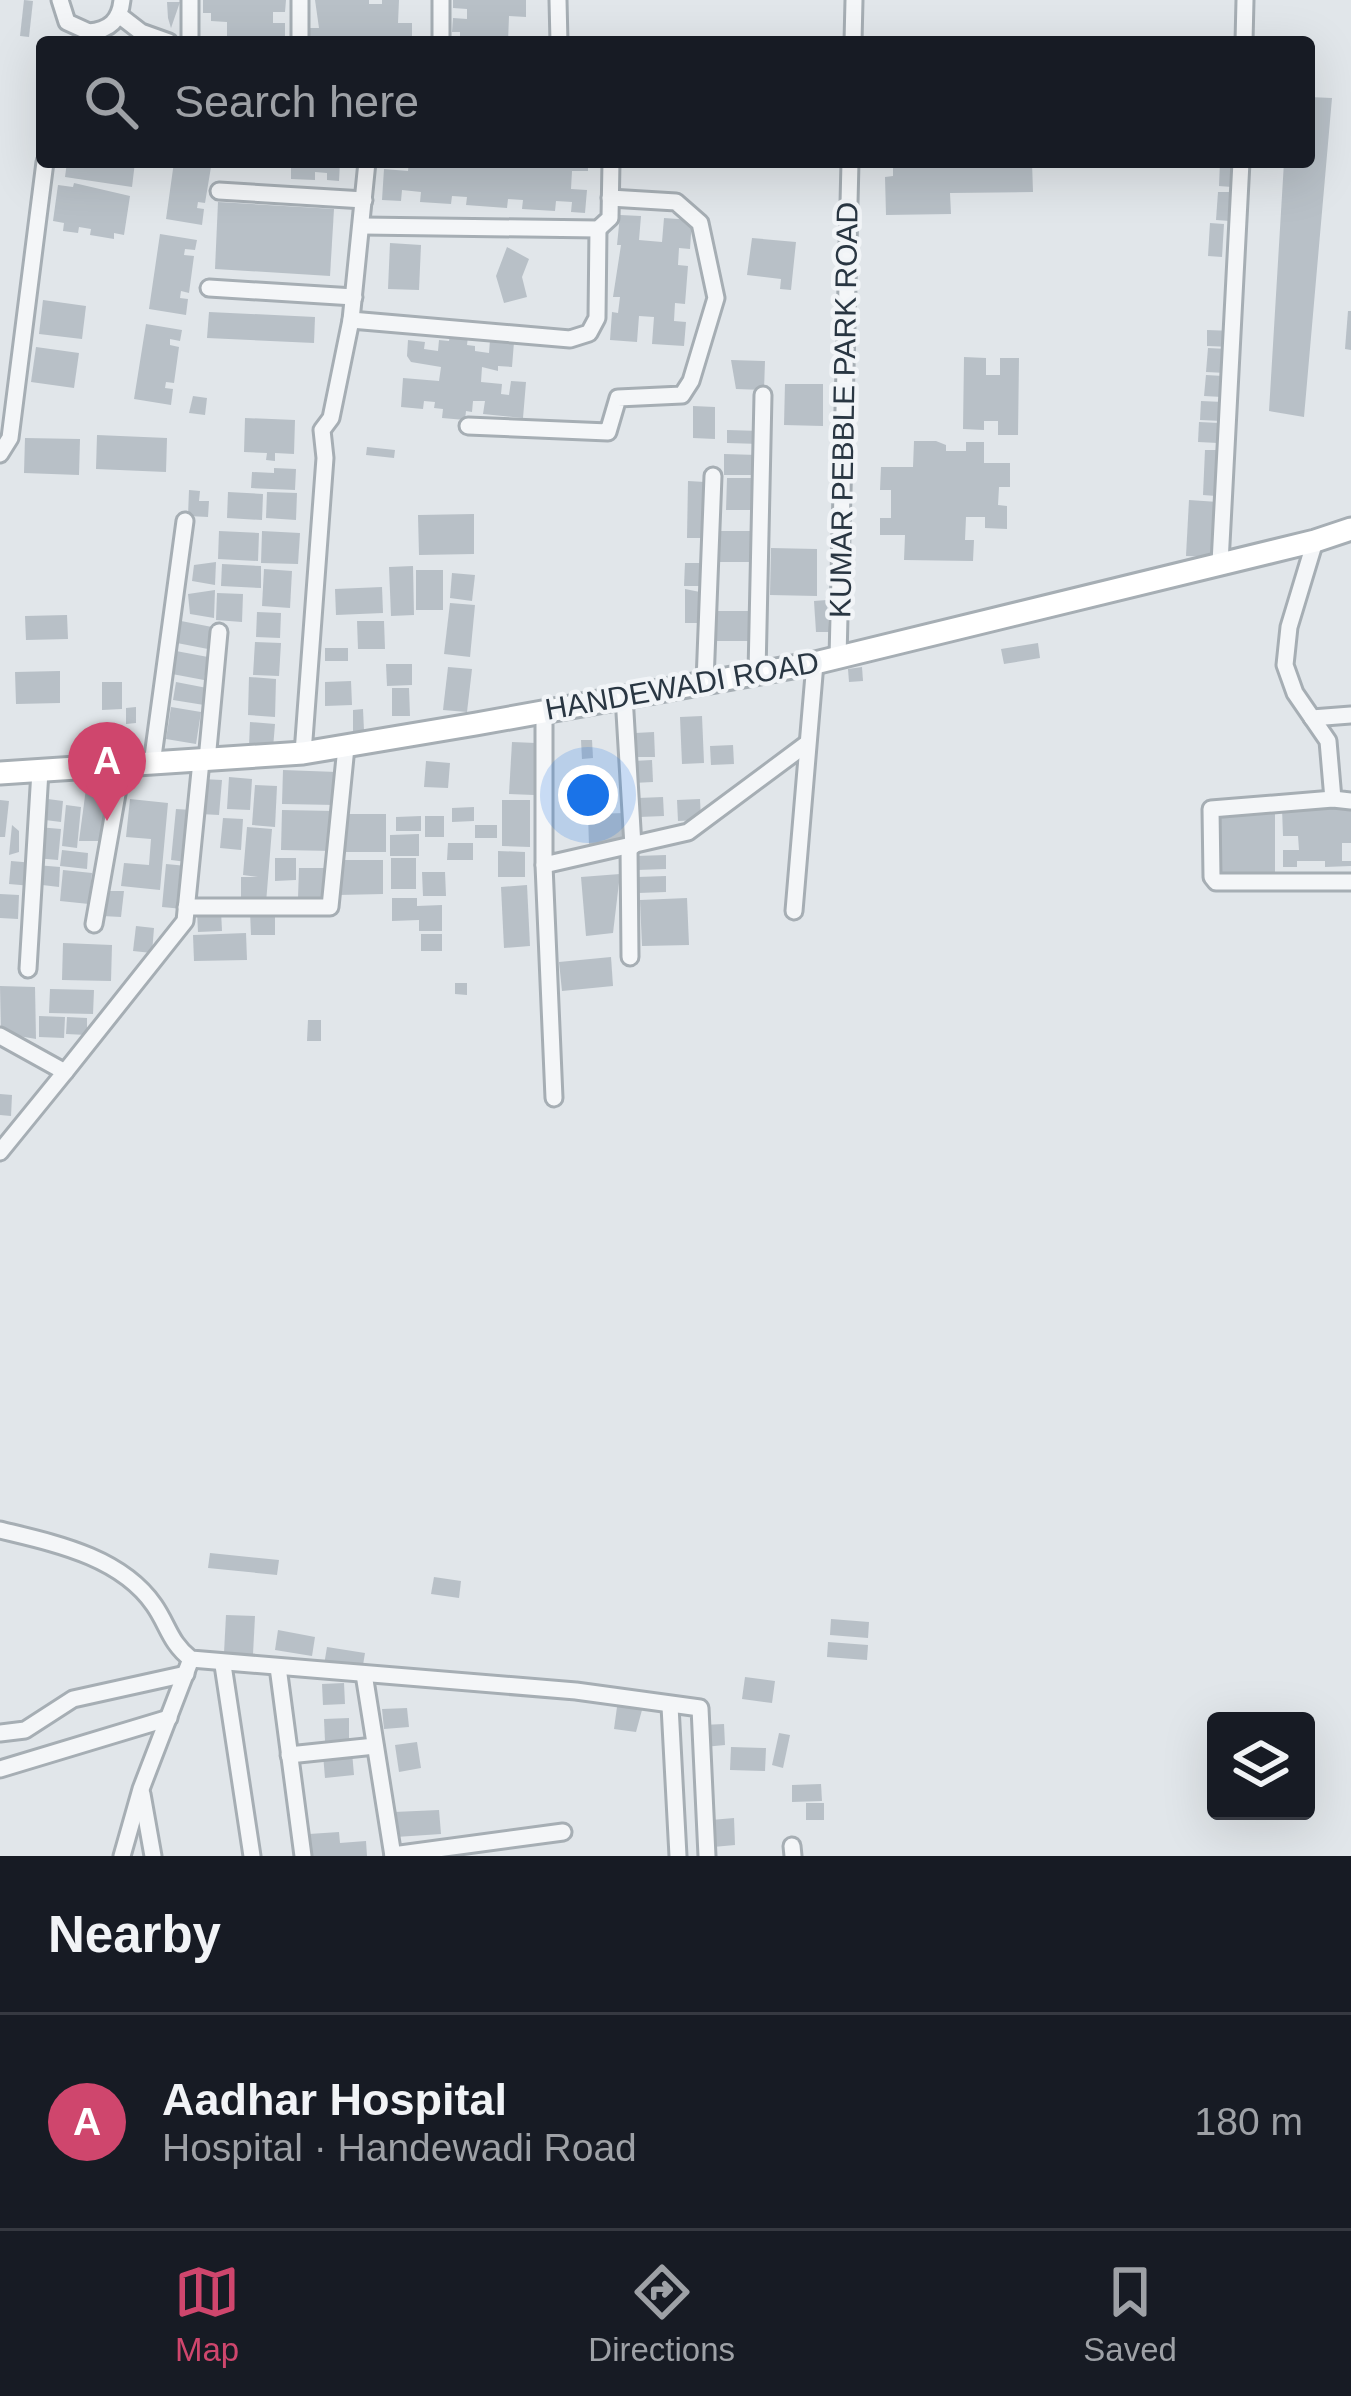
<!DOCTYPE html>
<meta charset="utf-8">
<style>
:root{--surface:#171b24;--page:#20242c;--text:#f1f3f6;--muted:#9ea1a6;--line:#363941;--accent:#cf466d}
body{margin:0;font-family:Helvetica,sans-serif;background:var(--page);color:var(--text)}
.controls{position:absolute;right:36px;bottom:36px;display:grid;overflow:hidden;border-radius:12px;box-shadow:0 12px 48px #0002}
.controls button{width:108px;height:108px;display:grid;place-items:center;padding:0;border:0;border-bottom:3px solid var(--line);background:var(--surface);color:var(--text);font:60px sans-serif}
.you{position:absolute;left:588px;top:795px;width:42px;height:42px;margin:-30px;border:9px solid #fff;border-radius:50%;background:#1a73e8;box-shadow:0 0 0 18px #1a73e833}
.badge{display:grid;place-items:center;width:78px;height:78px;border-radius:50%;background:var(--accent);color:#fff;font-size:39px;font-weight:700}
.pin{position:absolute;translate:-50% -99px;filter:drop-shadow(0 3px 6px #0008)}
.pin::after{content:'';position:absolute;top:63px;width:42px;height:36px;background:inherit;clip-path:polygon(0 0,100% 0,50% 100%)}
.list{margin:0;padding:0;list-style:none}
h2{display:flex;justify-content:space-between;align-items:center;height:156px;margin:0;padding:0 48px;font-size:51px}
h2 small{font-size:39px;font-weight:400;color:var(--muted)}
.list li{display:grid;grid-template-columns:78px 1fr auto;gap:36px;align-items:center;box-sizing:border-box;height:216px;padding:0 48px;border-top:3px solid var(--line)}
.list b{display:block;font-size:45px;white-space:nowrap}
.list p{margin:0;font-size:39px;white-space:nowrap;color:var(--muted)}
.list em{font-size:39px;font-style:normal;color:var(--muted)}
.icon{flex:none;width:66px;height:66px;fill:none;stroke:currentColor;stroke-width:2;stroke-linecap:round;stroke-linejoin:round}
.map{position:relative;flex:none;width:1351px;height:1856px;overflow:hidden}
.search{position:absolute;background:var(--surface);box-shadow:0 12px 48px #0002;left:36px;right:36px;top:36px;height:132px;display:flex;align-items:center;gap:30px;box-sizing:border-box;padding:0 42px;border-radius:12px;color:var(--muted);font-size:45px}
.sheet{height:372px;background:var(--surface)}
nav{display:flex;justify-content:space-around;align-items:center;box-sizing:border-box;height:168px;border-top:3px solid var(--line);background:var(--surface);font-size:33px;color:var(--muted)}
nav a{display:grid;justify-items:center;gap:6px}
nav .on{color:var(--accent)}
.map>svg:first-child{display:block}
</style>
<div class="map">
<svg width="1351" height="1856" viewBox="0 0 1351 1856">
<rect width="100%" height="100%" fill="#e1e6ea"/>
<g fill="#b8c0c7">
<polygon points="24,0 33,1 29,37 20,36"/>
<polygon points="203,0 286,0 285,12 273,12 273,23 285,23 285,38 227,39 227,22 211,21 211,13 203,13"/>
<polygon points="315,0 369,0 369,4 382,4 382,0 399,0 398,23 412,23 412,42 309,42 309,28 319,28"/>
<polygon points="453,0 526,0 526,17 509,16 508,42 460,41 460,32 452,32 453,18 467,19 467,9 453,8"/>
<polygon points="167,2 180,2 171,28 168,18"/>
<polygon points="1309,97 1332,98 1304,417 1269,411 1284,162 1309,162"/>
<polygon points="67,162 135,162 132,187 65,177"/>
<polygon points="174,162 201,162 201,165 211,167 205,203 198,202 197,208 204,209 202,225 166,219"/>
<polygon points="291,162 340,162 339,181 327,180 327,173 315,172 315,180 291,179"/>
<polygon points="409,162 588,162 588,171 572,171 571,189 587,190 585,213 571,212 572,202 556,201 555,211 522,209 523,200 508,199 507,208 466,205 467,197 452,196 451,204 420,202 421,192 402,190 401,201 382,200 384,169 408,171"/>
<polygon points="893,162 1032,162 1033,192 950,193 951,214 886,215 885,177 893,176"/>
<polygon points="1220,162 1233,162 1232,187 1219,186"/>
<polygon points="74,183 130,196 124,235 114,233 114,239 90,235 91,229 79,227 78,233 63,231 64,223 53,221 58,185 73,187"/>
<polygon points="1218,192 1232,192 1230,221 1216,220"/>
<polygon points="218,202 334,209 330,276 215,269"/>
<polygon points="620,215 641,216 639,240 662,242 664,218 692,220 690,249 679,248 678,265 688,266 685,304 675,303 674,321 686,322 684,346 652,344 654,317 639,316 637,342 610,340 612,312 618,313 620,297 613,297 621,245 617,245"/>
<polygon points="1210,223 1224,224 1222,257 1208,256"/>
<polygon points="160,234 197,240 195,250 185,249 184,255 194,256 189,293 181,291 180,298 188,299 186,315 149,309"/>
<polygon points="752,238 796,242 791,290 780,289 781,279 747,275"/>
<polygon points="390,243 421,245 419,290 388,289"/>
<polygon points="507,247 529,259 522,277 527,297 504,303 496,276"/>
<polygon points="43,300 86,306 82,339 39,334"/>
<polygon points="1348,311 1351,311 1351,350 1345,349"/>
<polygon points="209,312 315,317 314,343 207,338"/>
<polygon points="146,324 182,330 180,341 170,339 170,345 179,347 174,383 166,382 165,388 173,389 171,405 134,399"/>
<polygon points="1207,330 1233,331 1232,347 1207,346"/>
<polygon points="450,334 468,336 467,345 475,346 475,351 489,353 490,340 514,342 512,367 498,366 498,371 482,367 481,382 502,384 501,394 509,395 511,381 526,382 523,418 483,414 485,401 473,401 472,412 466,411 465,420 442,418 443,409 434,408 435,402 424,401 423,409 401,407 403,378 439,381 441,367 411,362 407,356 408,340 425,342 424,349 438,351 439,340 449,341"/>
<polygon points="36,347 79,353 74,388 31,382"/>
<polygon points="1208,348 1227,349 1226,373 1206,372"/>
<polygon points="964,357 986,358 986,375 1000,375 1000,358 1019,358 1018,435 998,435 998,421 984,421 984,430 963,429"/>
<polygon points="731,360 765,361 764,390 736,389"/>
<polygon points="1206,375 1223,376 1222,397 1204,396"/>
<polygon points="785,384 823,384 823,426 784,425"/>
<polygon points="193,396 207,398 205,415 189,413"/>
<polygon points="1201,401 1223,402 1222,421 1200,420"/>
<polygon points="693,406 715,407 715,439 693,438"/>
<polygon points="245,418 295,420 294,454 275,453 275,461 266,460 267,453 244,452"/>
<polygon points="1199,422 1219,423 1218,443 1198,442"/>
<polygon points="727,430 761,431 761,444 727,443"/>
<polygon points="97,435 167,438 166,472 96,469"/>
<polygon points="25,438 80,439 79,475 24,473"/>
<polygon points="914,441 936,441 946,445 946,451 966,451 966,442 984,442 984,463 1010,463 1010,487 999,487 998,505 1007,506 1007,529 985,528 985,517 966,517 965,540 974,540 973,561 904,560 905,535 880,535 880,518 891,518 891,490 880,490 881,467 913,467"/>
<polygon points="367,447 395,450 394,458 366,455"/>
<polygon points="1205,450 1219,450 1216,496 1203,495"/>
<polygon points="724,454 758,455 758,475 724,475"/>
<polygon points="274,468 296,469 295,490 251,488 252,472 274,473"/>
<polygon points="727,478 759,478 759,510 726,510"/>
<polygon points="688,481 705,482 703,538 687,538"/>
<polygon points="189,490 200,491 199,501 209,501 208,517 188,516"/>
<polygon points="228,492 263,494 262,520 227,518"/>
<polygon points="267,492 297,493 296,520 266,518"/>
<polygon points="1189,500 1218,502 1215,557 1186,556"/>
<polygon points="474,514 474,554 419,555 418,515"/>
<polygon points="219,531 259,533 258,561 218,559"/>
<polygon points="262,531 300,533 298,564 261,563"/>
<rect x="717" y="531" width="37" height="31"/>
<polygon points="771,548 817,549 817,596 770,595"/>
<polygon points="216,562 215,585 192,581 194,565"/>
<polygon points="685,563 707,563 707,586 684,586"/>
<polygon points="222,564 261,566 261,588 221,586"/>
<polygon points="413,566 414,615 391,616 389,567"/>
<polygon points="264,569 292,571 290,608 262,606"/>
<rect x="416" y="570" width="27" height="40"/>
<polygon points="452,573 475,575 472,601 450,598"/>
<polygon points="382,587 383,613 336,615 335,589"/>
<polygon points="685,589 700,592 700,623 685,623"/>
<polygon points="215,590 214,618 190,614 188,594"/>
<polygon points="217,593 243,594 242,622 216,620"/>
<polygon points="827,600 829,632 816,632 814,601"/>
<polygon points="450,603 475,605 470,657 444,654"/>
<rect x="716" y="611" width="34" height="30"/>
<polygon points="257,612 281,613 280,638 256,637"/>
<polygon points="67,615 68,639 26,640 25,616"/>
<polygon points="181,621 212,627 208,649 177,643"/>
<polygon points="357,621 384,621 385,649 358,649"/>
<polygon points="255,642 281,643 279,676 253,675"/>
<polygon points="1038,643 1040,658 1004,664 1001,649"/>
<rect x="325" y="648" width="23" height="13"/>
<polygon points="176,651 208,657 204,680 172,674"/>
<polygon points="386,664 412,664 412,685 387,686"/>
<polygon points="448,667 472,669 467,712 443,710"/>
<polygon points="862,667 863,681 849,682 848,669"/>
<polygon points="60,671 60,703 16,704 15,672"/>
<polygon points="249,677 276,679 275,717 248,715"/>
<polygon points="351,681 352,705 325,706 325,682"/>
<polygon points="102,682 122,682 122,709 102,710"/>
<polygon points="176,682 207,688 204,705 173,700"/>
<polygon points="392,688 409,688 410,716 392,716"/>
<polygon points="136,707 136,723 126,724 126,708"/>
<polygon points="171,707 201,712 196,744 166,739"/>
<polygon points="363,709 364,731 353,731 353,710"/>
<polygon points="702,716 704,763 682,764 680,717"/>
<polygon points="250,722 275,724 273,748 249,747"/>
<polygon points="654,732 655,757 636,757 635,733"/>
<polygon points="581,740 592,740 593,758 582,759"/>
<polygon points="512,742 536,743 534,795 509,794"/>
<polygon points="733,745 734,764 711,765 710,746"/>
<polygon points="652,760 653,782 633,783 633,761"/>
<polygon points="426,761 450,763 448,788 424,787"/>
<polygon points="283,770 337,772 336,805 282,804"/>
<polygon points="229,777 252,779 250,810 227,809"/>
<polygon points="202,779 222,780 219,815 200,814"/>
<polygon points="87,781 109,786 100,841 79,841"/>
<polygon points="255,785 277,786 275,827 252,825"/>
<polygon points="663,797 664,816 639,817 638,798"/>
<polygon points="40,798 63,801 61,822 37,819"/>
<polygon points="130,799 168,803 160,890 121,886 124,863 149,865 151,839 126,837"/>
<polygon points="700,799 701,820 678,821 677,800"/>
<polygon points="0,800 9,801 5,837 0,837"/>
<polygon points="502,800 530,800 530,847 502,846"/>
<polygon points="66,805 81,807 77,848 62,846"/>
<polygon points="474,807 474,821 452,822 452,808"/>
<polygon points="1282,808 1351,808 1351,843 1342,843 1342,861 1351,861 1351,866 1325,867 1325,861 1297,861 1297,867 1283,867 1283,850 1299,850 1298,836 1283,836"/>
<polygon points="176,809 192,810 187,862 171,860"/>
<polygon points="282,810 335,811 334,851 281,850"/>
<polygon points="626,813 627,843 589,845 588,814"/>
<rect x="343" y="814" width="43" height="38"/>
<rect x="1218" y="814" width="57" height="64"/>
<polygon points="421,816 421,831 396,831 396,817"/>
<rect x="425" y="816" width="19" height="21"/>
<polygon points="223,818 243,819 241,850 220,848"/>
<polygon points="12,825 19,831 19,852 9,855"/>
<rect x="475" y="825" width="22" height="13"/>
<polygon points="38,827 61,829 58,860 35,858"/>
<polygon points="247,827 272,829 266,903 241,903 241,877 258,877 243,875"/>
<polygon points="419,834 419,856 390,856 390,835"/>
<polygon points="448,843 473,843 473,860 447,860"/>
<polygon points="62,850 88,853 87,869 60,866"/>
<polygon points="498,851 525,852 525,877 498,877"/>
<polygon points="666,855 666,869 637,870 636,856"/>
<polygon points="275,858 296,858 296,880 275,881"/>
<rect x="391" y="858" width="25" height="31"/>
<polygon points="337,860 383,860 383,894 338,895"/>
<polygon points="11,861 34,863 32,886 9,884"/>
<polygon points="166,864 187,866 183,909 162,907"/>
<polygon points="36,865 60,867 59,887 34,884"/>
<polygon points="299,868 324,868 324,897 298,898"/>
<polygon points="63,870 92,873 89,904 60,901"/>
<polygon points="422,872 445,872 446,896 423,896"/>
<polygon points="620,874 613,933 586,936 581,877"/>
<polygon points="666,876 666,892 638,893 637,877"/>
<polygon points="527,885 530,946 504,948 501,887"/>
<polygon points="107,891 124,891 121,917 102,916"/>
<polygon points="0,894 19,895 18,919 0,918"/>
<polygon points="392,898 417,898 417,906 442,905 442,931 419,931 419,920 392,921"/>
<polygon points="687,898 689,945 642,946 640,900"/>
<polygon points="197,911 221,911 222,931 198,932"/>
<polygon points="250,911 275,911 275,935 251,935"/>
<polygon points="136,926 154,928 152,953 133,951"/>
<polygon points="246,933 247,960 194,961 193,935"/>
<rect x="421" y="934" width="21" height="17"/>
<polygon points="63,943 112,945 111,981 62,980"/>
<polygon points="611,957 613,986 562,991 559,962"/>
<polygon points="455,983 467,983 467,995 455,994"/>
<polygon points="0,986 35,987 36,1039 1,1033"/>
<polygon points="50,989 94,990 93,1014 49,1013"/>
<polygon points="39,1016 65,1017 64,1038 39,1037"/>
<polygon points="67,1017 87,1018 87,1035 66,1034"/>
<polygon points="308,1020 321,1020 321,1041 307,1041"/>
<polygon points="0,1094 12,1095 11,1116 0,1115"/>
<polygon points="210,1553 279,1560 277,1575 208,1568"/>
<polygon points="434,1577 461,1581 459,1598 431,1594"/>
<polygon points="226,1615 255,1616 253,1654 224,1653"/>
<polygon points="831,1619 869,1622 868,1638 830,1635"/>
<polygon points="278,1630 315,1637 312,1656 275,1650"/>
<polygon points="828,1642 868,1645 867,1660 827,1657"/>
<polygon points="327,1647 365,1653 362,1671 324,1665"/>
<polygon points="745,1677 775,1681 772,1703 742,1699"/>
<polygon points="344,1683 345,1704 323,1705 322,1684"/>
<polygon points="645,1699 636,1732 614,1729 617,1707"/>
<polygon points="407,1708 409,1727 384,1729 382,1709"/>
<polygon points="349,1718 349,1740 325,1741 324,1719"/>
<polygon points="724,1724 725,1745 704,1747 702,1725"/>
<polygon points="779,1733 790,1735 783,1768 772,1765"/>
<polygon points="417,1742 421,1768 399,1772 395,1745"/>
<polygon points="731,1747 766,1748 765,1771 730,1770"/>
<polygon points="352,1752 354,1775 325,1778 323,1754"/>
<polygon points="821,1784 822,1801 792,1802 792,1785"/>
<rect x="806" y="1803" width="18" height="17"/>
<polygon points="439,1810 441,1834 396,1837 394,1812"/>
<polygon points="734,1818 735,1845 713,1847 711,1820"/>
<polygon points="339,1832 340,1843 366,1841 367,1856 311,1856 309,1834"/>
</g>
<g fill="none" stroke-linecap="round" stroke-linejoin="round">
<defs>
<g id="street">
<path d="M60 0 67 22 89 32C109 30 120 21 122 0"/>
<polyline points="300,0 300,42"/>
<polyline points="441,0 441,42"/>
<polyline points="558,0 559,42"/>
<polyline points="119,15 141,32 169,42"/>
<polyline points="190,42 190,0"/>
<polyline points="853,42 854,0"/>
<polyline points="1244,42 1245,0"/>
<polyline points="219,191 364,200"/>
<polyline points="363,226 598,229 610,218 611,162"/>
<polyline points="209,288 354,297"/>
<polyline points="351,320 570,339 589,333 597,318 598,229"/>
<polyline points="468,426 608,432 618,398 682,395 691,381 716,298 700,223 676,202 610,198"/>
<polyline points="0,454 10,438 45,162"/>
<polyline points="1315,541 1289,627 1285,665 1295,693 1328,741 1333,799 1351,801"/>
<polyline points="1220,563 1241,162"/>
<polyline points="838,658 850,162"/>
<polyline points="757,673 763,395"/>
<polyline points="705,682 713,476"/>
<polyline points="624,696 633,846"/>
<polyline points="544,711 544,865 688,832 805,745"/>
<polyline points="1312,718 1351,715"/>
<polyline points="303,753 325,458 322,430 331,418 351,320 367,162"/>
<polyline points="207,760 219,632"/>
<polyline points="152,764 185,521"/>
<polyline points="1333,799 1211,809 1212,877 1216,882 1351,882"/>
<polyline points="629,847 630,957"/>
<polyline points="544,865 554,1098"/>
<polyline points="186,907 330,907 346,747"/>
<polyline points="794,911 815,663"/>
<polyline points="94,924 122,766"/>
<polyline points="28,969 40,771"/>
<polyline points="0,1036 65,1072 0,1152"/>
<polyline points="65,1072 185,921 201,761"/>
<path d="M0 1530C53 1543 120 1556 154 1605 168 1625 170 1643 191 1659L576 1691 700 1708 707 1856"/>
<polyline points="223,1665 252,1856"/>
<polyline points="278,1667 303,1856"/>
<polyline points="364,1674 393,1856"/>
<polyline points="670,1706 678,1856"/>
<polyline points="0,1733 25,1730 73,1699 186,1674"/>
<polyline points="289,1755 375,1746"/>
<polyline points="0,1769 169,1718"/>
<polyline points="142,1794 153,1856"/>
<polyline points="792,1846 793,1856"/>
<polyline points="393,1855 563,1832"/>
<polyline points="122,1856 141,1789 191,1659"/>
</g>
<polyline id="secondary" points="0,773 303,753 476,724 815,663 1315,541 1351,529"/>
</defs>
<use href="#street" stroke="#a6aeb4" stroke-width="21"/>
<use href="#secondary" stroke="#a6aeb4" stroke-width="27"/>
<use href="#street" stroke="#f4f6f8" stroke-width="15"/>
<use href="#secondary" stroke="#fff" stroke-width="21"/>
</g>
<g text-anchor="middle" stroke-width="9" stroke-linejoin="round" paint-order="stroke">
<g font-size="30" fill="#293642" stroke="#f1f4f7">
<text transform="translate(844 410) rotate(-89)" y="10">KUMAR PEBBLE PARK ROAD</text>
<text transform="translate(682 686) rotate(-10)" y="10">HANDEWADI ROAD</text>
</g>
</g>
</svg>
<div class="controls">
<button><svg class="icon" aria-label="layers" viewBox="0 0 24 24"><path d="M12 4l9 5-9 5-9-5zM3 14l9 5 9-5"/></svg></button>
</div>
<div class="you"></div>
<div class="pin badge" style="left:107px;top:821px">A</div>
<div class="search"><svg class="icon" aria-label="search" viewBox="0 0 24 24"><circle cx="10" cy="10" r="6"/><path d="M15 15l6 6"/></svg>Search here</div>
</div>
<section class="sheet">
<h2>Nearby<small></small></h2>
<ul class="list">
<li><span class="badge">A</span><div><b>Aadhar Hospital</b><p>Hospital · Handewadi Road</p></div><em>180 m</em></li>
</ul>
</section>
<nav>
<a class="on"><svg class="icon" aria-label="map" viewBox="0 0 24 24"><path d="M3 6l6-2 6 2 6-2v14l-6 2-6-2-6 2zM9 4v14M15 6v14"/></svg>Map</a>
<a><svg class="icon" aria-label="directions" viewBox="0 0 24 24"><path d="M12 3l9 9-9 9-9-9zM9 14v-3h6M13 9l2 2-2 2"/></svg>Directions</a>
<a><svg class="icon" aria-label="saved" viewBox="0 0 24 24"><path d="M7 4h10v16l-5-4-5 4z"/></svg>Saved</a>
</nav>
